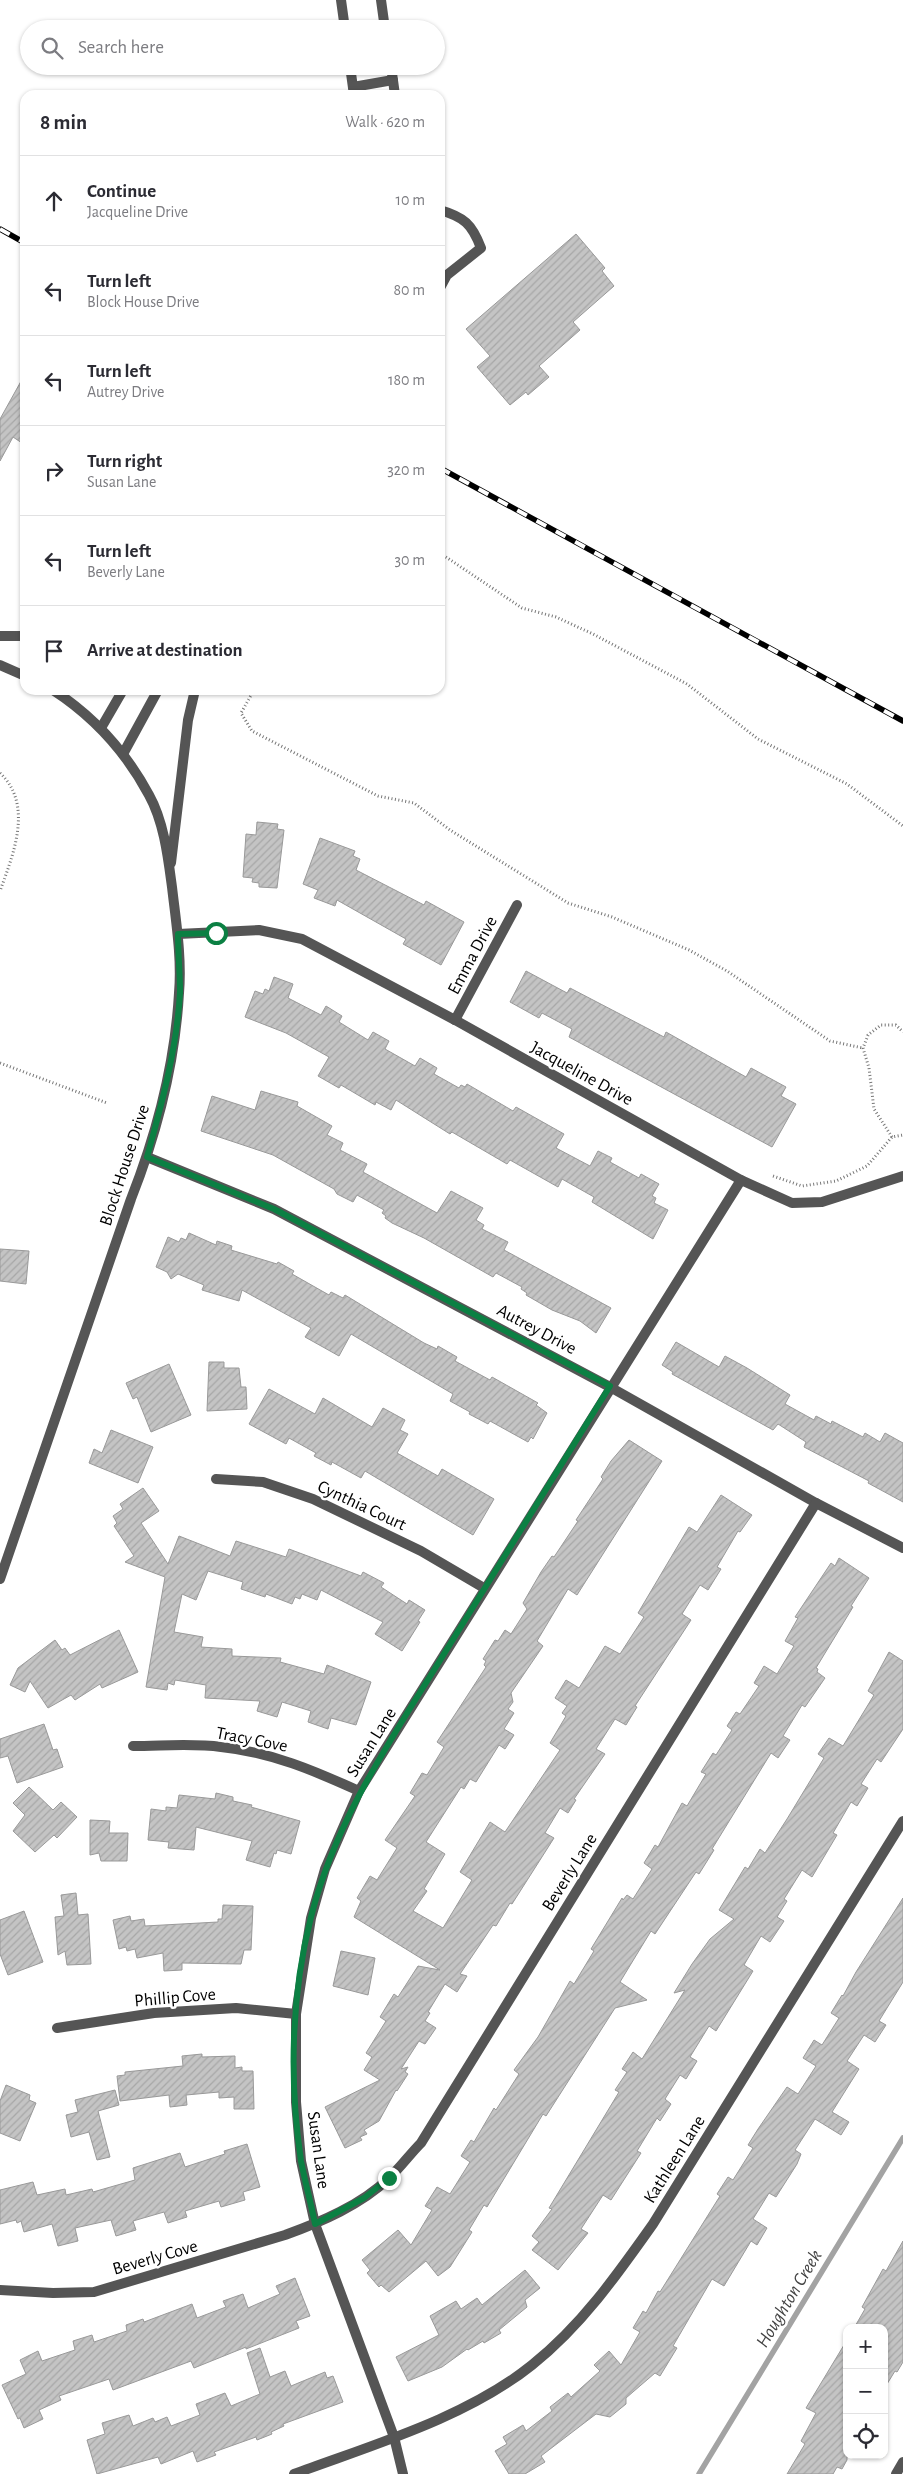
<!DOCTYPE html>
<meta charset="utf-8">
<style>
:root{--surface:#fff;--page:#f7f7f7;--text:#2b2b33;--muted:#7c7c81;--line:#e1e1e2}
body{margin:0;font-family:"Alegreya Sans",sans-serif;background:var(--page);color:var(--text)}
.controls{position:absolute;right:15px;bottom:15px;display:grid;overflow:hidden;border-radius:10px;box-shadow:0 1px 4px #0004}
.controls button{width:45px;height:45px;display:grid;place-items:center;padding:0;border:0;border-bottom:1px solid var(--line);background:var(--surface);color:var(--text);font:25px sans-serif}
.stop{position:absolute;width:15px;height:15px;margin:-11px;border:4px solid #0b8043;border-radius:50%;background:#fff}
.stop.end{background:#0b8043;border-color:#fff;box-shadow:0 1px 5px #0008}
.list{margin:0;padding:0;list-style:none}
h2{display:flex;justify-content:space-between;align-items:center;height:65px;margin:0;padding:0 20px;font-size:21px}
h2 small{font-size:16px;font-weight:400;color:var(--muted)}
.list li{display:grid;grid-template-columns:32px 1fr auto;gap:15px;align-items:center;box-sizing:border-box;height:90px;padding:0 20px;border-top:1px solid var(--line)}
.list b{display:block;font-size:19px;white-space:nowrap}
.list p{margin:0;font-size:16px;white-space:nowrap;color:var(--muted)}
.list em{font-size:16px;font-style:normal;color:var(--muted)}
.icon{flex:none;width:28px;height:28px;fill:none;stroke:currentColor;stroke-width:2;stroke-linecap:round;stroke-linejoin:round}
.map{position:relative;flex:none;width:903px;height:2474px;overflow:hidden}
.search{position:absolute;background:var(--surface);box-shadow:0 1px 4px #0004;left:20px;top:20px;width:425px;height:55px;display:flex;align-items:center;gap:12px;box-sizing:border-box;padding:0 18px;border-radius:28px;color:var(--muted);font-size:19px}
.panel{position:absolute;background:var(--surface);box-shadow:0 1px 4px #0004;left:20px;top:90px;width:425px;height:605px;border-radius:15px}
.map>svg:first-child{display:block}
</style>
<div class="map">
<svg width="903" height="2474" viewBox="0 0 903 2474">
<defs>
<pattern id="building-hatch" width="6" height="6" patternUnits="userSpaceOnUse" patternTransform="scale(1.25)"><rect width="6" height="6" fill="#c4c4c4"/><path d="M-1 1l2-2M0 6l6-6M5 7l2-2" fill="none" stroke="#a7a7a7"/></pattern>
</defs>
<rect width="100%" height="100%" fill="#fff"/>
<g fill="none" stroke-linecap="round" stroke-linejoin="round">
<polyline stroke="#a3a3a3" stroke-width="5.5" points="699,2474 903,2138"/>
</g>
<g fill="url(#building-hatch)" stroke="#999">
<polygon points="576,234 605,268 602,271 614,286 573,322 580,330 539,366 549,377 528,395 526,392 510,405 477,367 490,356 466,329"/>
<polygon points="25,374 25,445 13,437 0,461 0,419"/>
<polygon points="257,822 278,824 277,829 284,830 277,888 259,887 259,883 252,882 253,878 243,877 246,834 256,835"/>
<polygon points="320,838 355,851 353,856 360,859 356,870 424,905 426,901 464,922 441,965 403,944 406,939 337,900 335,906 314,898 318,890 303,884"/>
<polygon points="526,971 567,993 570,988 664,1037 666,1032 746,1077 751,1068 786,1087 781,1096 796,1104 772,1147 569,1037 572,1029 542,1013 539,1018 510,1002"/>
<polygon points="274,977 293,984 288,998 321,1015 326,1006 342,1016 339,1022 368,1040 373,1032 389,1041 385,1049 415,1066 420,1058 437,1068 434,1074 459,1088 461,1085 465,1087 467,1084 513,1111 516,1107 564,1134 556,1148 590,1166 598,1151 612,1158 610,1162 639,1178 641,1174 659,1184 652,1196 656,1198 654,1203 668,1210 653,1239 592,1202 594,1197 562,1179 558,1187 510,1160 507,1164 452,1132 450,1134 396,1100 391,1110 376,1102 375,1105 341,1085 339,1088 318,1076 329,1057 286,1033 245,1017 255,991 263,994 265,989 269,991"/>
<polygon points="261,1091 298,1102 297,1106 332,1126 327,1135 343,1143 340,1150 367,1164 363,1172 437,1213 451,1191 483,1208 476,1220 484,1225 482,1229 508,1242 504,1250 611,1308 596,1333 580,1321 552,1310 526,1295 527,1293 521,1289 522,1287 496,1273 493,1277 424,1238 392,1223 385,1218 386,1216 382,1213 384,1210 357,1195 353,1202 337,1194 334,1189 273,1155 201,1131 212,1096 255,1110"/>
<polygon points="189,1233 216,1245 217,1241 232,1246 231,1250 277,1264 278,1262 294,1271 292,1274 329,1295 331,1292 343,1298 345,1295 424,1343 437,1349 438,1346 457,1357 455,1361 490,1380 492,1377 538,1403 536,1405 547,1413 533,1439 531,1437 528,1442 490,1421 488,1424 469,1414 470,1412 450,1401 453,1394 351,1334 339,1356 305,1337 311,1328 242,1290 239,1301 202,1290 204,1285 178,1274 171,1279 167,1272 156,1267 168,1237 179,1242 181,1238 186,1240"/>
<polygon points="0,1249 29,1251 26,1284 0,1281"/>
<polygon points="676,1342 719,1367 725,1356 747,1368 790,1395 785,1404 814,1420 816,1416 831,1424 832,1421 863,1437 865,1433 880,1442 885,1433 903,1443 903,1502 868,1483 869,1481 804,1447 806,1442 778,1424 773,1430 672,1374 673,1372 662,1365"/>
<polygon points="209,1362 224,1362 224,1368 239,1368 241,1387 246,1387 247,1409 207,1411"/>
<polygon points="169,1364 191,1415 151,1432 137,1397 133,1399 126,1383"/>
<polygon points="269,1389 315,1414 323,1398 372,1427 383,1408 405,1420 400,1430 408,1434 397,1453 438,1476 442,1469 494,1499 473,1535 365,1471 361,1478 332,1462 331,1465 314,1456 316,1453 289,1438 286,1444 249,1424"/>
<polygon points="111,1430 153,1447 138,1483 89,1463 94,1449 102,1453"/>
<polygon points="629,1440 662,1461 577,1595 568,1589 537,1641 543,1646 511,1693 513,1702 508,1709 514,1713 504,1729 514,1735 505,1749 499,1745 476,1782 470,1779 464,1789 461,1787 426,1842 445,1854 424,1889 427,1891 413,1911 443,1928 472,1880 460,1872 490,1822 505,1832 560,1750 550,1743 566,1716 562,1713 567,1706 555,1698 566,1680 579,1688 605,1646 620,1654 644,1617 638,1613 689,1527 697,1532 721,1495 752,1515 740,1532 738,1531 717,1567 721,1569 708,1590 700,1585 682,1614 691,1620 635,1706 637,1707 626,1725 615,1719 596,1749 605,1754 574,1799 576,1800 568,1813 560,1808 545,1833 554,1838 512,1904 510,1903 496,1926 493,1925 479,1946 460,1974 467,1976 457,1992 445,1984 428,2012 430,2013 425,2021 436,2028 425,2044 419,2041 401,2069 408,2067 405,2072 408,2074 397,2091 396,2090 379,2121 364,2130 367,2134 360,2137 362,2140 345,2148 325,2107 380,2080 364,2070 372,2057 366,2053 386,2021 380,2017 394,1994 398,1997 418,1966 440,1970 354,1917 361,1901 357,1898 370,1876 377,1880 397,1848 385,1840 415,1796 410,1793 422,1773 427,1775 444,1747 437,1742 486,1667 484,1665 486,1661 483,1659 495,1640 498,1641 505,1630 511,1634 527,1609 523,1603 541,1572 552,1556 554,1557 578,1521 576,1520 603,1479 601,1477 611,1461"/>
<polygon points="143,1488 159,1511 141,1523 168,1564 179,1536 230,1556 236,1541 286,1557 289,1549 361,1576 363,1572 384,1583 381,1587 407,1604 409,1600 425,1610 418,1621 420,1622 402,1651 375,1634 383,1622 321,1590 317,1600 302,1594 300,1599 295,1597 292,1604 266,1594 265,1597 241,1589 243,1582 208,1571 196,1600 182,1594 174,1632 203,1637 201,1647 232,1649 232,1656 281,1658 280,1662 324,1674 327,1665 371,1682 356,1725 331,1718 328,1729 308,1722 311,1711 282,1702 277,1717 257,1711 260,1701 205,1698 206,1685 175,1680 174,1685 168,1683 167,1690 146,1687 165,1577 125,1562 134,1556 114,1526 117,1523 113,1516 123,1509 120,1504"/>
<polygon points="839,1558 869,1578 851,1606 853,1607 816,1668 818,1669 817,1672 825,1678 805,1707 802,1705 783,1736 790,1740 778,1758 771,1753 712,1849 714,1850 699,1874 696,1872 655,1934 651,1931 620,1982 647,2000 615,2008 546,2116 543,2114 487,2207 484,2205 469,2230 472,2232 450,2267 438,2276 426,2261 389,2292 381,2285 379,2287 367,2273 370,2270 362,2260 398,2230 411,2245 432,2210 425,2206 437,2187 450,2194 470,2162 461,2156 471,2140 474,2142 494,2108 496,2110 519,2074 514,2070 538,2037 570,1981 574,1984 594,1951 591,1949 622,1898 623,1900 627,1895 633,1899 652,1869 644,1863 655,1845 658,1847 682,1803 687,1806 706,1774 701,1772 713,1753 716,1755 732,1730 727,1726 736,1712 740,1714 759,1686 754,1683 764,1666 777,1674 794,1646 785,1641 798,1618 795,1617 831,1563 835,1566"/>
<polygon points="119,1630 138,1672 102,1688 100,1684 75,1700 71,1695 48,1708 30,1681 25,1692 10,1685 18,1668 55,1640 62,1650 65,1648 70,1655"/>
<polygon points="889,1652 903,1661 903,1729 881,1762 877,1759 861,1784 868,1788 857,1806 851,1802 833,1833 837,1835 812,1877 802,1870 784,1899 787,1901 777,1917 784,1921 770,1942 761,1936 744,1965 753,1971 716,2031 709,2026 690,2057 697,2061 686,2079 680,2075 665,2099 671,2104 660,2121 657,2118 637,2151 641,2153 611,2200 603,2195 581,2229 588,2233 558,2270 532,2250 539,2242 532,2236 552,2209 549,2208 619,2092 615,2090 627,2072 622,2069 633,2052 642,2059 685,1990 674,1993 692,1964 710,1939 734,1919 719,1910 745,1867 748,1869 760,1849 765,1853 787,1819 824,1758 818,1754 829,1738 843,1746 874,1695 868,1691"/>
<polygon points="44,1724 53,1750 57,1749 63,1767 17,1783 8,1756 0,1758 0,1739"/>
<polygon points="29,1787 53,1810 61,1802 77,1817 57,1838 54,1835 35,1852 13,1831 25,1815 13,1803"/>
<polygon points="216,1793 233,1797 233,1801 252,1805 251,1807 300,1821 291,1854 277,1850 276,1854 274,1853 270,1867 246,1860 252,1841 196,1827 194,1850 168,1848 169,1842 148,1840 151,1809 166,1811 166,1807 177,1808 179,1795 215,1799"/>
<polygon points="90,1820 110,1821 109,1833 128,1833 127,1861 101,1861 99,1853 90,1855"/>
<polygon points="76,1893 78,1915 88,1914 91,1964 67,1965 65,1951 58,1955 55,1917 64,1916 61,1895"/>
<polygon points="903,1898 903,1982 879,2021 886,2025 875,2042 864,2035 847,2061 859,2069 832,2112 849,2122 841,2135 815,2119 795,2150 801,2154 797,2164 776,2197 769,2193 753,2219 767,2228 757,2245 751,2241 724,2286 712,2279 673,2346 677,2348 660,2376 655,2373 626,2398 626,2404 610,2417 596,2414 541,2456 545,2462 525,2474 509,2474 495,2451 507,2444 503,2437 523,2425 526,2431 552,2411 550,2407 568,2393 571,2397 600,2371 594,2365 609,2351 621,2365 640,2332 633,2328 643,2311 646,2313 658,2291 660,2292 720,2196 717,2194 728,2177 733,2180 753,2148 748,2145 758,2129 787,2087 798,2094 816,2066 803,2058 814,2040 822,2045 839,2018 831,2013 842,1995 843,1996 856,1972"/>
<polygon points="223,1905 253,1906 251,1950 244,1950 241,1964 182,1963 182,1970 164,1971 163,1953 137,1958 135,1949 127,1951 126,1947 119,1949 113,1920 130,1916 131,1921 144,1919 145,1926 218,1922 218,1919 222,1919"/>
<polygon points="24,1911 43,1962 8,1975 0,1954 0,1920"/>
<polygon points="341,1951 375,1958 368,1995 333,1986"/>
<polygon points="202,2054 202,2057 235,2056 235,2068 242,2067 242,2071 253,2071 254,2109 234,2109 234,2097 219,2098 219,2092 186,2095 187,2105 170,2107 169,2095 120,2101 117,2076 125,2075 125,2072 183,2066 182,2056"/>
<polygon points="6,2085 30,2095 29,2100 36,2103 20,2141 0,2133 0,2101"/>
<polygon points="115,2090 119,2105 98,2111 110,2157 97,2160 89,2132 71,2137 66,2115 78,2112 75,2100"/>
<polygon points="247,2144 260,2187 243,2192 245,2200 221,2207 219,2201 185,2211 187,2217 168,2223 164,2212 133,2221 136,2230 116,2236 111,2220 75,2228 78,2241 58,2246 52,2224 24,2232 21,2221 17,2223 16,2220 0,2224 0,2190 33,2182 37,2195 65,2189 66,2195 92,2189 93,2192 135,2180 133,2168 180,2153 185,2167 225,2154 224,2151"/>
<polygon points="903,2241 903,2362 897,2372 895,2371 884,2389 884,2328 854,2328 865,2309 862,2307 883,2269 886,2271"/>
<polygon points="525,2270 540,2288 525,2300 527,2307 499,2330 501,2333 484,2343 483,2341 468,2350 467,2349 442,2367 408,2381 396,2357 439,2335 430,2316 456,2301 461,2309 477,2298 482,2305"/>
<polygon points="295,2278 310,2316 296,2321 299,2328 246,2349 246,2347 194,2368 191,2361 113,2390 109,2379 59,2396 61,2400 39,2410 43,2419 24,2428 20,2418 18,2419 2,2385 26,2374 20,2360 38,2351 42,2361 75,2350 73,2341 92,2335 94,2342 127,2331 126,2325 143,2319 144,2322 192,2304 197,2318 226,2307 223,2301 243,2294 248,2308 280,2294 276,2286"/>
<polygon points="847,2340 847,2460 842,2469 837,2467 833,2474 787,2474 805,2444 801,2441 816,2413 806,2408"/>
<polygon points="260,2348 270,2377 285,2371 291,2386 325,2372 327,2378 333,2376 343,2402 283,2424 284,2426 271,2432 272,2434 257,2440 256,2437 214,2452 216,2455 197,2462 193,2451 161,2464 158,2457 97,2474 87,2440 105,2434 102,2423 129,2415 133,2426 153,2418 155,2422 167,2417 171,2426 200,2415 196,2404 225,2393 231,2406 260,2394 247,2353"/>
</g>
<g fill="none" stroke-linecap="round" stroke-linejoin="round">
<g stroke="#777" stroke-width="3" stroke-dasharray="1 2.5" stroke-linecap="butt">
<polyline points="440,553 522,608 556,617 593,634 687,684 758,739 847,784 903,826"/>
<polyline points="254,690 241,713 252,731 378,796 414,803 450,830 568,903 612,917 689,950 727,971 830,1041 863,1048"/>
<path d="M0 773C34 805 13 855 0 891"/>
<polyline points="0,1063 107,1103"/>
<polyline points="892,1137 874,1109 869,1068 863,1048 868,1035 881,1025 896,1025 903,1032"/>
<polyline points="773,1176 802,1186 836,1181 867,1166 892,1137 903,1135"/>
</g>
<g stroke="#555" stroke-width="10">
<path d="M440 210C464 217 472 224 481 248L447 275 440 288"/>
<polyline points="741,1180 792,1203 822,1202 903,1176"/>
</g>
<g stroke="#555" stroke-width="10">
<polyline points="178,934 259,930 302,939 455,1020 741,1180 359,1791 325,1869 311,1918 296,2014 296,2102 301,2161 315,2224 394,2437 403,2474"/>
<polyline points="455,1020 517,905"/>
<polyline points="147,1157 274,1209 610,1387 816,1503 903,1548"/>
<polyline points="216,1479 263,1482 313,1499 421,1551 484,1588"/>
<path d="M133 1746C162 1746 193 1743 221 1747 271 1752 315 1771 359 1791"/>
<polyline points="57,2028 154,2013 236,2008 296,2014"/>
<path d="M0 2290 53 2293 94 2292 285 2235C321 2222 361 2205 389 2178 401 2167 410 2154 421 2143L816 1503"/>
<path d="M294 2474C372 2445 466 2418 532 2365 581 2326 617 2275 653 2224L903 1821"/>
<polyline points="896,2474 903,2462"/>
</g>
<g stroke="#555" stroke-width="10">
<polyline points="341,0 345,29"/>
<polyline points="381,0 385,29"/>
<polyline points="350,66 354,95"/>
<polyline points="391,66 395,95"/>
<polyline points="353,87 393,80"/>
<polyline points="0,636 25,636"/>
<polyline points="0,665 25,676"/>
<polyline points="101,728 123,690"/>
<polyline points="123,754 158,690"/>
<polyline points="171,863 188,720 195,690"/>
<path d="M0 1579 131 1199C157 1133 175 1064 179 993 182 958 176 922 172 887 168 857 164 822 149 795 126 752 93 716 53 690"/>
</g>
<defs>
<g id="rail">
<polyline points="0,229 25,243"/>
<polyline points="440,468 903,721"/>
</g>
</defs>
<use href="#rail" stroke="#000" stroke-width="5.5"/>
<use href="#rail" stroke="#fff" stroke-width="4" stroke-dasharray="11" stroke-linecap="butt"/>
</g>
<g fill="none" stroke-linecap="round" stroke-linejoin="round">
<path stroke="#0b8043" stroke-width="6" d="M216 933 178 934C178 953 180 973 180 992 177 1048 162 1103 147 1157L274 1209 610 1386C553 1478 496 1570 439 1662 388 1744 335 1822 311 1917 291 1995 289 2081 301 2161 305 2182 311 2203 315 2224L364 2198 389 2178"/>
</g>
<g text-anchor="middle" stroke-width="5" stroke-linejoin="round" paint-order="stroke">
<g font-size="18" fill="#000" stroke="#fff">
<text transform="translate(472 955) rotate(-62)" y="6">Emma Drive</text>
<text transform="translate(582 1073) rotate(29)" y="6">Jacqueline Drive</text>
<text transform="translate(124 1165) rotate(-72)" y="6">Block House Drive</text>
<text transform="translate(537 1329) rotate(28)" y="6">Autrey Drive</text>
<text transform="translate(362 1505) rotate(25)" y="6">Cynthia Court</text>
<text transform="translate(252 1739) rotate(11)" y="6">Tracy Cove</text>
<text transform="translate(371 1742) rotate(-58)" y="6">Susan Lane</text>
<text transform="translate(569 1872) rotate(-58)" y="6">Beverly Lane</text>
<text transform="translate(175 1997) rotate(-5)" y="6">Phillip Cove</text>
<text transform="translate(319 2150) rotate(82)" y="6">Susan Lane</text>
<text transform="translate(674 2159) rotate(-58)" y="6">Kathleen Lane</text>
<text transform="translate(155 2257) rotate(-16)" y="6">Beverly Cove</text>
</g>
<g font-size="19" font-style="italic" fill="#444" stroke="#fff">
<text transform="translate(788 2298) rotate(-59)" y="7">Houghton Creek</text>
</g>
</g>
</svg>
<div class="controls">
<button>+</button>
<button>−</button>
<button><svg class="icon" aria-label="locate" viewBox="0 0 24 24"><circle cx="12" cy="12" r="6"/><path d="M12 2v4M12 18v4M2 12h4M18 12h4"/></svg></button>
</div>
<div class="stop" style="left:216px;top:933px"></div>
<div class="stop end" style="left:389px;top:2178px"></div>
<div class="search"><svg class="icon" aria-label="search" viewBox="0 0 24 24"><circle cx="10" cy="10" r="6"/><path d="M15 15l6 6"/></svg>Search here</div>
<section class="panel">
<h2>8 min<small>Walk · 620 m</small></h2>
<ul class="list">
<li><svg class="icon" aria-label="ahead" viewBox="0 0 24 24"><path d="M12 20V5M6 11l6-6 6 6"/></svg><div><b>Continue</b><p>Jacqueline Drive</p></div><em>10 m</em></li>
<li><svg class="icon" aria-label="left" viewBox="0 0 24 24"><path d="M17 20v-9H6M10 6l-5 5 5 5"/></svg><div><b>Turn left</b><p>Block House Drive</p></div><em>80 m</em></li>
<li><svg class="icon" aria-label="left" viewBox="0 0 24 24"><path d="M17 20v-9H6M10 6l-5 5 5 5"/></svg><div><b>Turn left</b><p>Autrey Drive</p></div><em>180 m</em></li>
<li><svg class="icon" aria-label="right" viewBox="0 0 24 24"><path d="M7 20v-9h11M14 6l5 5-5 5"/></svg><div><b>Turn right</b><p>Susan Lane</p></div><em>320 m</em></li>
<li><svg class="icon" aria-label="left" viewBox="0 0 24 24"><path d="M17 20v-9H6M10 6l-5 5 5 5"/></svg><div><b>Turn left</b><p>Beverly Lane</p></div><em>30 m</em></li>
<li><svg class="icon" aria-label="arrive" viewBox="0 0 24 24"><path d="M6 21V4h12l-3 4 3 4H6"/></svg><div><b>Arrive at destination</b></div></li>
</ul>
</section>
</div>
